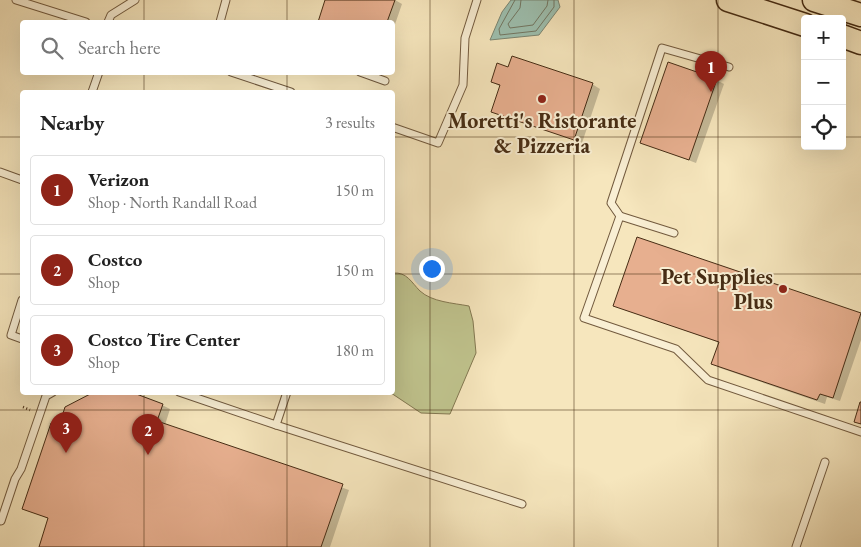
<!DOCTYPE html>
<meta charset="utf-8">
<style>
:root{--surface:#fff;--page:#f2f2f2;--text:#222;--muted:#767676;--line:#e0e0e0;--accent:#8f2418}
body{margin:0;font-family:"EB Garamond",serif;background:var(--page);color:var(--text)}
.controls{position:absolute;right:15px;top:15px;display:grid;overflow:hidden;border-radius:5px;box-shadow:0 5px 20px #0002}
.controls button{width:45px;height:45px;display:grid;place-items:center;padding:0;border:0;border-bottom:1px solid var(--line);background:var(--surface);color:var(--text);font:25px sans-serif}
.you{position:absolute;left:431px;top:268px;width:18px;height:18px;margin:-12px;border:4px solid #fff;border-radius:50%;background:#1a73e8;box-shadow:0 0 0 8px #1a73e833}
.badge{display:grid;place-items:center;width:32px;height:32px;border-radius:50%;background:var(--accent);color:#fff;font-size:16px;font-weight:700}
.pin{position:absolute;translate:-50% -41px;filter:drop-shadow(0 1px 2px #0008)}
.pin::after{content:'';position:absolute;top:26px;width:18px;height:15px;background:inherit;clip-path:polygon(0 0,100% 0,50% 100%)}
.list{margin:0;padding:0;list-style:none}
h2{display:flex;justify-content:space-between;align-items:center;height:65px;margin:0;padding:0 20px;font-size:21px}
h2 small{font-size:16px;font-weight:400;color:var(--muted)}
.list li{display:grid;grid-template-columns:32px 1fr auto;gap:15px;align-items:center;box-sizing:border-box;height:70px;margin:0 10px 10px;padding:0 10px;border:1px solid var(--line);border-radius:5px}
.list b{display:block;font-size:19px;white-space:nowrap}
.list p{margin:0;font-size:16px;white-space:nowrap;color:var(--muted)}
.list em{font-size:16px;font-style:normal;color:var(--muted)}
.icon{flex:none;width:28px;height:28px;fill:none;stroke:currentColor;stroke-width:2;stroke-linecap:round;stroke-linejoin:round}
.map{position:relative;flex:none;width:861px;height:547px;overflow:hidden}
.search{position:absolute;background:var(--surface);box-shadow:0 5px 20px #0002;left:20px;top:20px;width:375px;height:55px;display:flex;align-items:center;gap:12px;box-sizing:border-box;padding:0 18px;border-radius:5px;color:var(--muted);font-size:19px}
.panel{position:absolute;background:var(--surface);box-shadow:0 5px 20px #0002;left:20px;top:90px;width:375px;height:305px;border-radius:5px}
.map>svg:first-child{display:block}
</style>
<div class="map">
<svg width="861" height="547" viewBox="0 0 861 547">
<rect width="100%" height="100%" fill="#f6e6bd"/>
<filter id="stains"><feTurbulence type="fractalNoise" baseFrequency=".004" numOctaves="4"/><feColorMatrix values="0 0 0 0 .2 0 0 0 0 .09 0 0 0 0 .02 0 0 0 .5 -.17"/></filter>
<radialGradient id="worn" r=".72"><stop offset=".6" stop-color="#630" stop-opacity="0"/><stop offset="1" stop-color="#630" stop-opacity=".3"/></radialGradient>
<path fill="#c0c48e" stroke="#837851" d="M393 273C407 272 411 282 420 291 432 302 453 303 469 306L473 321 476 353 450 414 421 413 391 393Z"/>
<polygon fill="#9dc0b0" stroke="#7a8572" points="511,0 558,0 560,7 539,35 490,40 502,12"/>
<g fill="#0003">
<polygon points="326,0 395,0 402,4 392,33 392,22 319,22"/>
<polygon points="509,68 592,84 600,89 582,143 492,111 501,87 492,82"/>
<polygon points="716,80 724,84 696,163 641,142"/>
<polygon points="637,238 861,314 861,340 840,401 827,397 825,404 720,368 713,364 720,343 615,305"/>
<polygon points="162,405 170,409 165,425 349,490 330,547 40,547 49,519 24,508 60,427"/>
</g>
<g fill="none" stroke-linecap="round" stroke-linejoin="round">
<g stroke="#727662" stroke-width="1">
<polyline points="515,0 499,29 500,35 536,31 554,7 554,0"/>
<polyline points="521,0 520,8 508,24 510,28 533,25 547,6 548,0"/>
</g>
</g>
<g fill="#e7af8f" stroke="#462c14">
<polygon points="325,0 395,0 387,22 318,22"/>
<polygon points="512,56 593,83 574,140 491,112 500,85 491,82 497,63 508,67"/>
<polygon points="668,62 717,79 689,160 640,143"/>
<polygon points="637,237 861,313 833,398 820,394 817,400 711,364 719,342 613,306"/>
<polygon points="94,392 131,392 163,404 157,421 343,484 321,547 39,547 48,518 22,509 51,423 59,426 65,407"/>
<polygon points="860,402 861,402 861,424 854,422"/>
</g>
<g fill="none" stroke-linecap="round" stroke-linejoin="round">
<defs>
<g id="service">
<polyline points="16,0 86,22"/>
<polyline points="108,22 111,15 135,0"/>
<polyline points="220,22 226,0"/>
<polyline points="231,72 291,92"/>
<polyline points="360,72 385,81"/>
<polyline points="92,92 99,72"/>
<polyline points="392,127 438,143 463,85 465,38 477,0"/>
<polyline points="0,172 22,180"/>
<polyline points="620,216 611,203 662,48 729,67"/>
<polyline points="674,233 620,216 584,318 676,349 708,380 861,432"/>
<polyline points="22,300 11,335 22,339"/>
<polyline points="179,392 276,425"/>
<polyline points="287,392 276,425 522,504"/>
<polyline points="1,521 15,479 21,469 46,396 53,392"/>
<polyline points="796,547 825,462"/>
</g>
<g id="primary">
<polyline points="728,0 805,25"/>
<polyline points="814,0 861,15"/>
<polyline points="842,36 861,43"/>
</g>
</defs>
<use href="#service" stroke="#725a3e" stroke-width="9"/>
<use href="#primary" stroke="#462c14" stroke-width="25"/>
<polyline stroke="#462c14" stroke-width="2.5" stroke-dasharray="1 2.5" stroke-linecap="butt" points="23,407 30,410"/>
<use href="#service" stroke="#f9efd4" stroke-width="7"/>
<use href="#primary" stroke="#f6e6bd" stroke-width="22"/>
</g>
<path fill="none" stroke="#462c14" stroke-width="1" stroke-opacity="0.55" d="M144 0V22M287 0V22M430 0V547M574 0V547M718 0V547M144 72V92M287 72V92M0 137H22M392 137H805M842 137H861M0 274H22M392 274H861M144 392V547M287 392V547M0 410H861"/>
<g fill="#8f2418" stroke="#f9efd4" stroke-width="2">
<circle cx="542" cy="99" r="5"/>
<circle cx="783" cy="289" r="5"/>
</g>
<g text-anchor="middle" stroke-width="4" stroke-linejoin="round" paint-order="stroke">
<g font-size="22" font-weight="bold" fill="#462c14" stroke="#f9efd4">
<text x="542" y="128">Moretti's Ristorante<tspan x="542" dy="25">&amp; Pizzeria</tspan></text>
<text x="773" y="284" text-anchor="end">Pet Supplies<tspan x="773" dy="25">Plus</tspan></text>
</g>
</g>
<rect width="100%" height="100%" filter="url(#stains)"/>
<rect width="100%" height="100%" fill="url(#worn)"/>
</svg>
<div class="controls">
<button>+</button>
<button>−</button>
<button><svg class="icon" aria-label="locate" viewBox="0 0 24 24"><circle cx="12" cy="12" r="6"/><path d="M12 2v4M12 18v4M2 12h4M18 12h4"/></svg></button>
</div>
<div class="you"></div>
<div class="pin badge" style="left:711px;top:92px">1</div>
<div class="pin badge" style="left:148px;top:455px">2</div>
<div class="pin badge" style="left:66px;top:453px">3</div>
<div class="search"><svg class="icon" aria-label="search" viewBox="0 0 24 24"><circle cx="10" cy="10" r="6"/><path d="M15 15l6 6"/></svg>Search here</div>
<section class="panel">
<h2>Nearby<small>3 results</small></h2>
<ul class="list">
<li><span class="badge">1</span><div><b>Verizon</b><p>Shop · North Randall Road</p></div><em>150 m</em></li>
<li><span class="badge">2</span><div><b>Costco</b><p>Shop</p></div><em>150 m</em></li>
<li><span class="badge">3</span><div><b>Costco Tire Center</b><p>Shop</p></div><em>180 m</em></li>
</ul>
</section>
</div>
